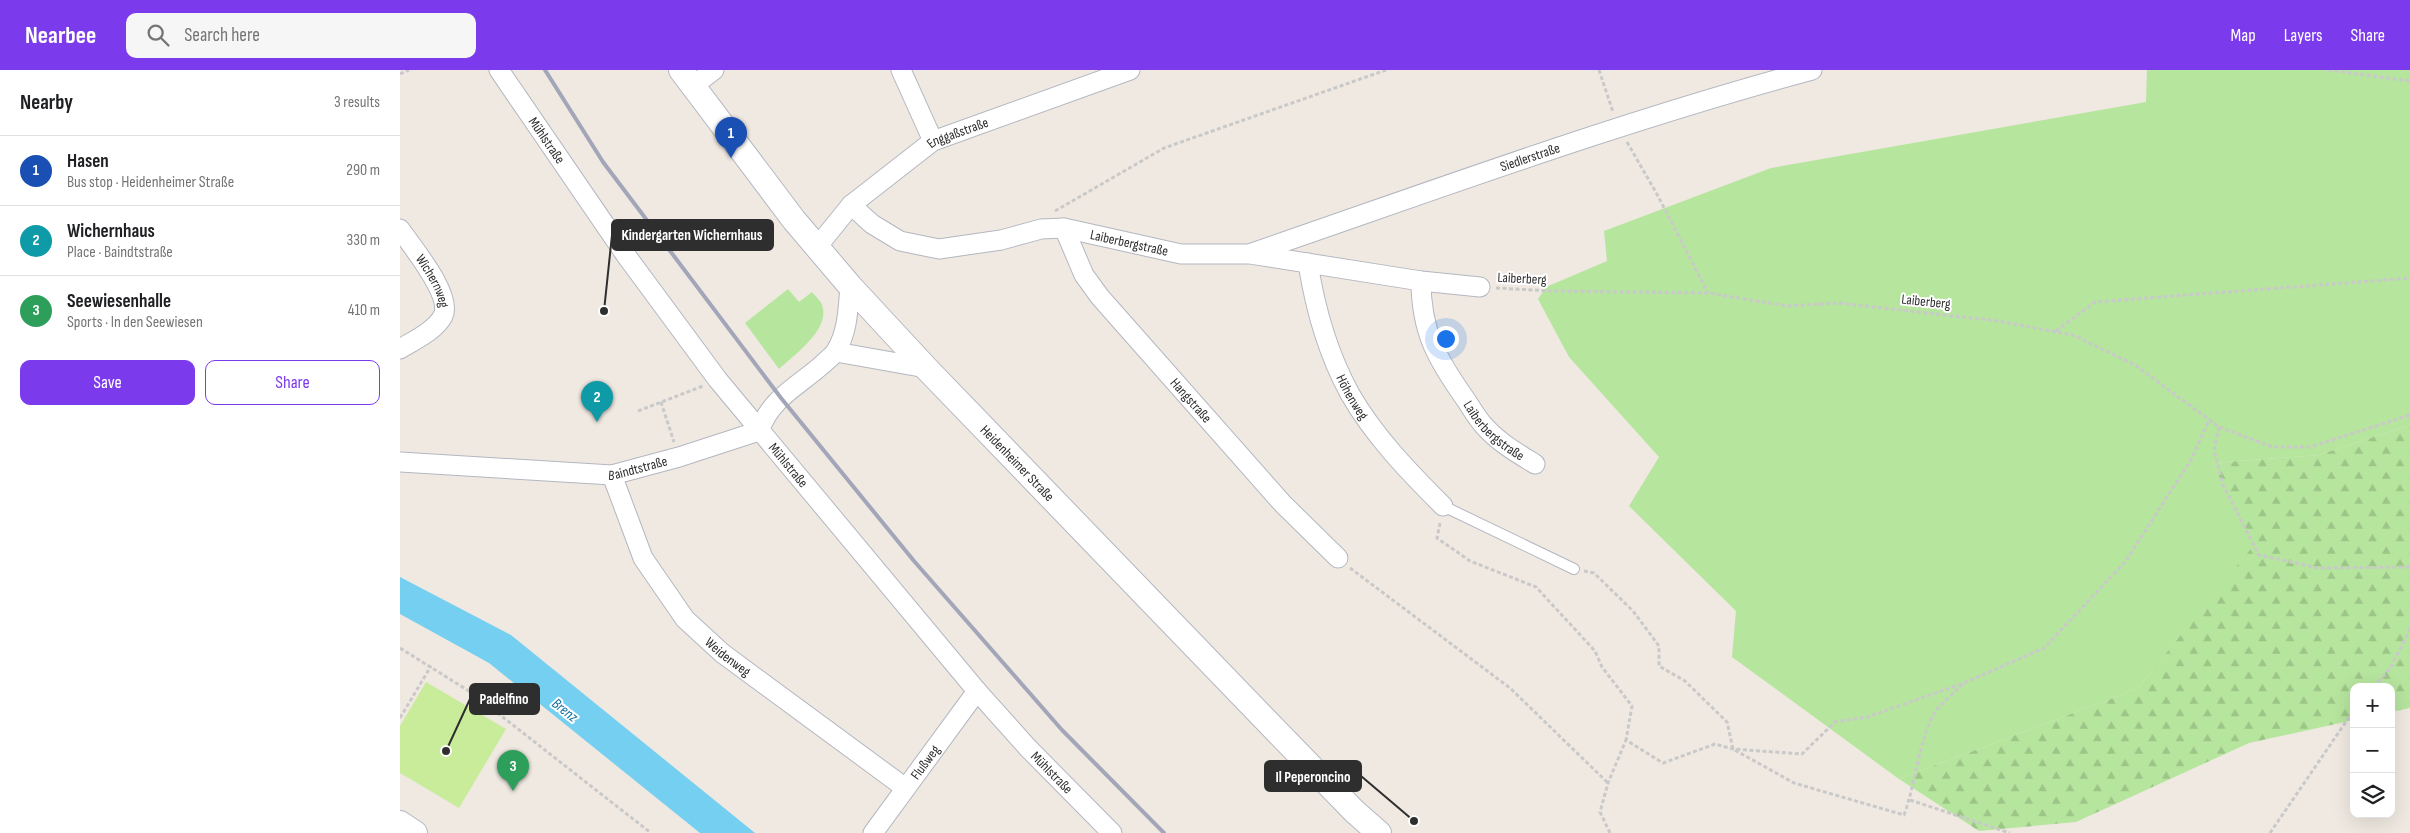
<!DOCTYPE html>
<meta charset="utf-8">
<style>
:root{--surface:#fff;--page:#f6f6f6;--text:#202124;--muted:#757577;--line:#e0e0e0;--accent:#7c3aed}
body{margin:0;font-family:"Sofia Sans Condensed",sans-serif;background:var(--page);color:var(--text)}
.controls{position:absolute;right:15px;bottom:15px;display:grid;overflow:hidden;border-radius:10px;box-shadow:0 5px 20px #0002}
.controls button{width:45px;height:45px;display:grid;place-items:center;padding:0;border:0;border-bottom:1px solid var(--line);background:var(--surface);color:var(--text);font:25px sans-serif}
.you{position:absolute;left:1045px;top:268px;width:18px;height:18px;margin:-12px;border:4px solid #fff;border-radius:50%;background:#1a73e8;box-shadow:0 0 0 8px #1a73e833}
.badge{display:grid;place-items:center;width:32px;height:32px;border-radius:50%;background:var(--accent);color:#fff;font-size:16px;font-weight:700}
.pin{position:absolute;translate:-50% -41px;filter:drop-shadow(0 1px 2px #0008)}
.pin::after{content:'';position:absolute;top:26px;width:18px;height:15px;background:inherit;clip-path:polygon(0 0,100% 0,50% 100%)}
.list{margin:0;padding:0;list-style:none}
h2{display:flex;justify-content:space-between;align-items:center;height:65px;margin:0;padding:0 20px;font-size:21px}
h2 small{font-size:16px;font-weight:400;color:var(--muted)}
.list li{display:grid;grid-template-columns:32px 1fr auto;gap:15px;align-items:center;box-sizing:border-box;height:70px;padding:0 20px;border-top:1px solid var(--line)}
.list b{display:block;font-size:19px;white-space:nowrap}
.list p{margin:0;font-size:16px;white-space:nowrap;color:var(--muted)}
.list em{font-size:16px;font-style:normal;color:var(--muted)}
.actions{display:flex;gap:10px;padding:15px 20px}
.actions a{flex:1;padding:11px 0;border:1px solid var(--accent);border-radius:10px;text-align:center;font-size:18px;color:var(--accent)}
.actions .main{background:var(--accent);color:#fff}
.icon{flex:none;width:28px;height:28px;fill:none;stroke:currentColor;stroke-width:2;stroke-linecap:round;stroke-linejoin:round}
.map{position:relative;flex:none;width:2010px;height:763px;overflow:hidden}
header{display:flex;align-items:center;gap:30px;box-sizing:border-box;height:70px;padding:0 25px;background:var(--accent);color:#fff}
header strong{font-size:24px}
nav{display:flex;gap:28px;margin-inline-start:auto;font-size:18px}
.search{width:350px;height:45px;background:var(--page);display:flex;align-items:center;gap:12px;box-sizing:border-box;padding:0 18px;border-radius:10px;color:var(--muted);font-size:19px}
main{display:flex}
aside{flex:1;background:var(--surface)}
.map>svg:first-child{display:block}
</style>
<header>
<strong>Nearbee</strong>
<div class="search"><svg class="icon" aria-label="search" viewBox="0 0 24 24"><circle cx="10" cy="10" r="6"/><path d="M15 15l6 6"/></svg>Search here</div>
<nav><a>Map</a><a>Layers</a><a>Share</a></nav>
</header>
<main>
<aside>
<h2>Nearby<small>3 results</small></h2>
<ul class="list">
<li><span class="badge" style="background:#1a4fb4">1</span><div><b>Hasen</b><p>Bus stop · Heidenheimer Straße</p></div><em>290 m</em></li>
<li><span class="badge" style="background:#0f9aa8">2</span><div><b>Wichernhaus</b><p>Place · Baindtstraße</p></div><em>330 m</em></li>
<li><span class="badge" style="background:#2e9e5b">3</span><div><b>Seewiesenhalle</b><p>Sports · In den Seewiesen</p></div><em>410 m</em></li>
</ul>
<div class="actions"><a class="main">Save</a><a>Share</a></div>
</aside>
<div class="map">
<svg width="2010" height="763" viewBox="0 0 2010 763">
<defs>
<pattern id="forest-firs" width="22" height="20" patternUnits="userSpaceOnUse" patternTransform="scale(1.25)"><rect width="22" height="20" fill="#b6e59e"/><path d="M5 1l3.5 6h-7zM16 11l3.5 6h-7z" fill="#9dc588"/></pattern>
</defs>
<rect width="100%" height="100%" fill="#efe9e1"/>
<g fill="#b6e59e">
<polygon points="1747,0 2010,0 2010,355 1919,385 1812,393 1855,475 1737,619 1499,709 1332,587 1336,541 1229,436 1259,387 1169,287 1138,229 1146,217 1207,191 1204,161 1371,98 1746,32"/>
<path d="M388 219 399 232 412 222C415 226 421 231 422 235 431 259 394 285 379 299L345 253Z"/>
</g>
<polygon fill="url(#forest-firs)" points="2010,355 2010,638 1991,642 1991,617 1954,617 1954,650 1849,673 1676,752 1579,761 1499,709 1737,619 1854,475 1812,393 1919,385"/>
<polygon fill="#c9ec9a" points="26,612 106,659 59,738 0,703 0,656"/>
<polygon fill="#75cff0" points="0,507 111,565 355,763 300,763 89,593 0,544"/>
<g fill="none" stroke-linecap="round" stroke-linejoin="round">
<defs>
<polyline id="service" points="1043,436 1174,499"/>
<g id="minor">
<path id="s1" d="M99 0 225 184 318 310 577 621 628 678 712 763"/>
<polyline points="501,0 533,71"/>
<polyline points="293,16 314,0"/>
<path id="s2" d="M451 135 472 154 500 171 539 179 601 170 641 159 664 158 781 184H850L1021 211 1080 217"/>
<path id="s3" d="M664 158 684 205 700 227 883 434 938 488"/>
<path id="s4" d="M0 159C12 177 53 225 43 246 35 261 13 271 0 279"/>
<path id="s5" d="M417 177 451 135 533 71 730 0"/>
<path id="s6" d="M852 183C1038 119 1222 51 1412 0"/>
<path id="s7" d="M908 193C915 238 928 284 950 324 974 366 1009 402 1043 436"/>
<path id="s8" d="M1021 211C1021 262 1037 289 1066 330 1072 339 1078 350 1086 358 1100 373 1117 383 1135 394"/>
<polyline points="436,282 526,298"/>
<path d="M359 361C372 327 397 317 423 294 427 290 433 286 436 281 448 261 448 239 450 216"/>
<path id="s9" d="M0 392 212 405 279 387 359 361"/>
<path id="s10" d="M212 405 243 488 285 549 322 583 504 717"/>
<path id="s11" d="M473 763 577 621"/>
</g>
<g id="tertiary">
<path id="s12" d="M281 0 394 150 450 216 526 298 857 641 954 741 979 763"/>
<polyline points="0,753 15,763"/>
</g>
</defs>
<use href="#service" stroke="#b4b7c1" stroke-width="12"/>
<use href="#minor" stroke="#b4b7c1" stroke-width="21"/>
<use href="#tertiary" stroke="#b4b7c1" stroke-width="26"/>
<g stroke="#c9c9c9" stroke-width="3" stroke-dasharray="4 2.5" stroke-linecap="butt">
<polyline points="1199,0 1213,42"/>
<polyline points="1928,0 2010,11"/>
<polyline points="0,4 9,0"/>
<polyline points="1227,72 1258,126 1308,223"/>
<polyline points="655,141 764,78 986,0"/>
<polyline points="1096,218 1152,221 1308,223 1387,236 1439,233 1598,251 1673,265 1735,295 1819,357 1873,377 1910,377 2010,345"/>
<polyline points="1656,261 1695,232 2010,208"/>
<polyline points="261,332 274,372"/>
<polyline points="238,341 303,316"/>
<polyline points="1819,357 1814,380 1823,415 1859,485 1918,498 2010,497"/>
<polyline points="1040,453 1037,468 1070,491 1136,517 1195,581 1202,597 1232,636 1226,670"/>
<polyline points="950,498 1110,618 1208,713"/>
<path d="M1184 501 1194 503 1233 541 1259 576V596L1285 611 1327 652 1333 679 1394 713 1504 745C1515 716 1520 664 1536 641 1544 631 1555 622 1564 613"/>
<polyline points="0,578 72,623 251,763"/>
<polyline points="1974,617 1991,597 2010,559"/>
<polyline points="0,648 31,596"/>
<polyline points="1510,730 1610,763"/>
<polyline points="1210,763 1200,742 1208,713 1226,670 1263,693 1315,674 1333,679 1402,684 1435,652 1467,647 1564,613 1644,578 1725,492 1791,390 1809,350"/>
<polyline points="1870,763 1954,640"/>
</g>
<use href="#service" stroke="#fff" stroke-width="10"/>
<use href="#minor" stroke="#fff" stroke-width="19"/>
<use href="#tertiary" stroke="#fff" stroke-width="24"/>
<polyline stroke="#a3a6b8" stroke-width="4" points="145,0 203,92 381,328 514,491 662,660 764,763"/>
</g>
<g text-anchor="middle" stroke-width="4" stroke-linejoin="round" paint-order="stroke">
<g font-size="14" fill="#2e2e2e" stroke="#fff">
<text dy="5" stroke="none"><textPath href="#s5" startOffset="184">Enggaßstraße</textPath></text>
<text dy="5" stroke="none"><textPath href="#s1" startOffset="85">Mühlstraße</textPath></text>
<text dy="5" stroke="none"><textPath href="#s6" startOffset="294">Siedlerstraße</textPath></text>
<text dy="5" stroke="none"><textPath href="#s2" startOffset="295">Laiberbergstraße</textPath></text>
<text transform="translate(1122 208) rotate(3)" y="5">Laiberberg</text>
<text dy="5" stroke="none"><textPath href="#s4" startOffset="62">Wichernweg</textPath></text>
<text transform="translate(1526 231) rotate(6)" y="5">Laiberberg</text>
<text dy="5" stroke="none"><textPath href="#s7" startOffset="142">Höhenweg</textPath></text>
<text dy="5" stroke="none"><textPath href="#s3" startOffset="216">Hangstraße</textPath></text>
<text dy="5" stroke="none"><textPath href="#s8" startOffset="172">Laiberbergstraße</textPath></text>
<text dy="5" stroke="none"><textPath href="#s12" startOffset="518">Heidenheimer Straße</textPath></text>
<text dy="5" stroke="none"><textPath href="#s9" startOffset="239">Baindtstraße</textPath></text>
<text dy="5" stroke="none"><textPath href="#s1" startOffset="490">Mühlstraße</textPath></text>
<text dy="5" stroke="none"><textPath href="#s10" startOffset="220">Weidenweg</textPath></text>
<text dy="5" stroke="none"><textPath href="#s11" startOffset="88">Flußweg</textPath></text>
<text dy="5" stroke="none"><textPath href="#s1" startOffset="895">Mühlstraße</textPath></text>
</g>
<g font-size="15" font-style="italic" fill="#0d6fa3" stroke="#fff">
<text transform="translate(165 640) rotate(38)" y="5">Brenz</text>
</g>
</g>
<path fill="none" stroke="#2e2e2e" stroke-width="2" d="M204 241L212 165M46 681L70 629M1014 751L961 706"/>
<g fill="#2e2e2e" stroke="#fff" stroke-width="2">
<circle cx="204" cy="241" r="5"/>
<circle cx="46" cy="681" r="5"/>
<circle cx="1014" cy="751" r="5"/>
</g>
<g fill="#2e2e2e" stroke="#2e2e2e" stroke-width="2">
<rect x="212" y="150" width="161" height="30" rx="5"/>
<rect x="70" y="614" width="69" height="30" rx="5"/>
<rect x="865" y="691" width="96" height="30" rx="5"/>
</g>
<g font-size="15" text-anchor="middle" font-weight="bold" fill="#fff">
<text x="292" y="170">Kindergarten Wichernhaus</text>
<text x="104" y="634">Padelfino</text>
<text x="913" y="712">Il Peperoncino</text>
</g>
</svg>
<div class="controls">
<button>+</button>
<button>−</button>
<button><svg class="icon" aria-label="layers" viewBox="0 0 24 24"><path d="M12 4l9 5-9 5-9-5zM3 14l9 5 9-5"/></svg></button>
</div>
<div class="you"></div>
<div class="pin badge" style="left:331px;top:88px;background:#1a4fb4">1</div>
<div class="pin badge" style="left:197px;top:352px;background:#0f9aa8">2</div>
<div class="pin badge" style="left:113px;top:721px;background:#2e9e5b">3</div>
</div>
</main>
